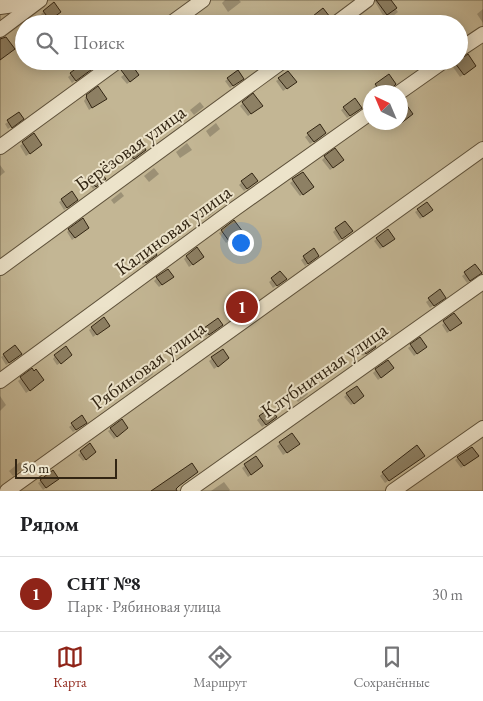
<!DOCTYPE html>
<html lang="ru">
<meta charset="utf-8">
<style>
:root{--surface:#fff;--page:#f2f2f2;--text:#202124;--muted:#757577;--line:#e0e0e0;--accent:#8f2418}
body{margin:0;font-family:"EB Garamond",serif;background:var(--page);color:var(--text)}
.compass{position:absolute;left:363px;top:85px;width:45px;height:45px;border-radius:50%;background:var(--surface);box-shadow:0 2px 12px #0003;rotate:316deg}
.scale{position:absolute;left:15px;bottom:12px;width:102px;box-sizing:border-box;padding-left:5px;border:2px solid #322513;border-top:0;font-size:14px;line-height:18px;white-space:nowrap;color:#322513;-webkit-text-stroke:4px #ece3ca;paint-order:stroke}
.you{position:absolute;left:240px;top:242px;width:18px;height:18px;margin:-12px;border:4px solid #fff;border-radius:50%;background:#1a73e8;box-shadow:0 0 0 8px #1a73e833}
.badge{display:grid;place-items:center;width:32px;height:32px;border-radius:50%;background:var(--accent);color:#fff;font-size:16px;font-weight:700}
.pin{position:absolute;translate:-50% -50%;border:2px solid #fff;box-shadow:0 1px 5px #0006}
.list{margin:0;padding:0;list-style:none}
h2{display:flex;justify-content:space-between;align-items:center;height:65px;margin:0;padding:0 20px;font-size:21px}
h2 small{font-size:16px;font-weight:400;color:var(--muted)}
.list li{display:grid;grid-template-columns:32px 1fr auto;gap:15px;align-items:center;box-sizing:border-box;height:75px;padding:0 20px;border-top:1px solid var(--line)}
.list b{display:block;font-size:19px;white-space:nowrap}
.list p{margin:0;font-size:16px;white-space:nowrap;color:var(--muted)}
.list em{font-size:16px;font-style:normal;color:var(--muted)}
.icon{flex:none;width:28px;height:28px;fill:none;stroke:currentColor;stroke-width:2;stroke-linecap:round;stroke-linejoin:round}
.map{position:relative;flex:none;width:483px;height:491px;overflow:hidden}
.search{position:absolute;background:var(--surface);box-shadow:0 2px 12px #0003;left:15px;right:15px;top:15px;height:55px;display:flex;align-items:center;gap:12px;box-sizing:border-box;padding:0 18px;border-radius:28px;color:var(--muted);font-size:19px}
.sheet{height:140px;background:var(--surface)}
nav{display:flex;justify-content:space-around;align-items:center;box-sizing:border-box;height:70px;border-top:1px solid var(--line);background:var(--surface);font-size:14px;color:var(--muted)}
nav a{display:grid;justify-items:center;gap:2px}
nav .on{color:var(--accent)}
.map>svg:first-child{display:block}
</style>
<div class="map">
<svg width="483" height="491" viewBox="0 0 483 491">
<rect width="100%" height="100%" fill="#e1d4ae"/>
<filter id="stains"><feTurbulence type="fractalNoise" baseFrequency=".004" numOctaves="4"/><feColorMatrix values="0 0 0 0 .2 0 0 0 0 .09 0 0 0 0 .02 0 0 0 .5 -.17"/></filter>
<radialGradient id="worn" r=".72"><stop offset=".6" stop-color="#630" stop-opacity="0"/><stop offset="1" stop-color="#630" stop-opacity=".3"/></radialGradient>
<path fill="#c3b694" stroke="#7a6e54" fill-rule="evenodd" d="M0 0H483V491H0ZM24 24H459V61H24ZM370 92H400V122H370Z"/>
<g fill="#0003">
<polygon points="225,0 239,0 241,2 228,12 222,3"/>
<polygon points="374,0 389,0 398,12 389,19 386,16 384,17"/>
<polygon points="483,9 483,23 477,14"/>
<polygon points="44,12 56,15 47,22 41,14"/>
<polygon points="314,17 324,24 314,24 311,19"/>
<polygon points="199,19 203,24 193,24"/>
<polygon points="468,56 472,69 460,77 453,67"/>
<polygon points="411,61 427,61 415,70 410,63"/>
<polygon points="82,66 84,74 72,83 68,77"/>
<polygon points="132,68 135,78 127,84 121,77"/>
<polygon points="228,79 240,81 230,88 225,81"/>
<polygon points="279,79 292,85 283,91 276,81"/>
<polygon points="376,85 391,88 391,92 377,92 373,88"/>
<polygon points="87,96 102,101 89,110 84,101"/>
<polygon points="200,102 204,107 194,115 190,110"/>
<polygon points="243,103 258,109 248,116 240,106"/>
<polygon points="344,108 358,111 347,118 341,110"/>
<polygon points="19,114 19,121 8,129 5,124"/>
<polygon points="216,123 220,129 210,137 206,131"/>
<polygon points="320,126 322,136 310,144 305,137"/>
<polygon points="23,143 38,148 26,156 20,146"/>
<polygon points="187,143 192,150 180,158 176,152"/>
<polygon points="129,152 142,153 131,161 126,154"/>
<polygon points="325,157 340,163 330,170 322,160"/>
<polygon points="0,165 5,172 0,176"/>
<polygon points="154,168 159,174 149,182 144,176"/>
<polygon points="303,173 309,189 300,196 290,183"/>
<polygon points="91,180 102,182 93,189 88,182"/>
<polygon points="257,181 244,191 239,185 242,182"/>
<polygon points="121,192 124,196 114,204 111,200"/>
<polygon points="62,200 74,203 64,210 59,202"/>
<polygon points="219,204 221,206 208,217 207,214"/>
<polygon points="418,210 429,213 420,219 415,212"/>
<polygon points="336,229 348,234 339,241 333,232"/>
<polygon points="69,230 85,230 72,240 67,232"/>
<polygon points="222,231 238,234 226,243 219,233"/>
<polygon points="377,239 391,242 380,249 374,241"/>
<polygon points="150,246 153,257 143,265 137,256"/>
<polygon points="314,250 315,258 305,266 301,260"/>
<polygon points="187,256 199,260 189,267 184,259"/>
<polygon points="475,266 477,276 467,283 462,276"/>
<polygon points="280,273 282,282 273,288 269,282"/>
<polygon points="157,278 169,280 159,287 154,281"/>
<polygon points="440,291 441,300 430,308 426,302"/>
<polygon points="103,319 105,328 93,337 89,330"/>
<polygon points="445,322 457,326 447,333 442,325"/>
<polygon points="218,328 206,337 202,331 205,329"/>
<polygon points="368,338 371,350 363,356 357,347"/>
<polygon points="420,339 423,349 414,356 408,348"/>
<polygon points="222,351 225,361 214,369 209,361"/>
<polygon points="4,355 18,357 6,365 1,357"/>
<polygon points="55,356 68,358 57,365 53,359"/>
<polygon points="149,368 153,374 142,383 138,377"/>
<polygon points="393,368 378,380 373,373 376,370"/>
<polygon points="32,370 40,383 26,393 18,381"/>
<polygon points="305,389 308,394 298,402 294,397"/>
<polygon points="347,394 360,399 351,405 344,397"/>
<polygon points="0,396 6,405 0,411"/>
<polygon points="270,409 273,420 262,427 257,420"/>
<polygon points="82,417 83,425 73,432 69,427"/>
<polygon points="111,429 124,431 114,439 108,431"/>
<polygon points="292,435 295,447 283,455 277,446"/>
<polygon points="81,452 92,455 83,461 78,455"/>
<polygon points="256,457 259,469 248,477 242,468"/>
<polygon points="458,458 474,458 461,468 455,460"/>
<polygon points="420,459 385,483 380,476 383,473"/>
<polygon points="20,462 24,467 13,476 9,471"/>
<polygon points="41,481 54,482 43,490 38,483"/>
<polygon points="224,482 230,490 229,491 211,491"/>
</g>
<g fill="#8d8064" stroke="#322513">
<polygon points="376,0 391,0 397,8 387,15"/>
<polygon points="54,2 61,12 50,20 43,11"/>
<polygon points="323,8 330,17 326,24 319,24 313,16"/>
<polygon points="6,37 15,49 0,60 0,39"/>
<polygon points="468,54 476,66 464,75 455,63"/>
<polygon points="86,61 103,61 76,81 70,73"/>
<polygon points="127,61 129,61 139,75 130,82 121,70 126,65"/>
<polygon points="238,70 244,79 233,86 227,78"/>
<polygon points="288,71 297,82 287,89 278,78"/>
<polygon points="389,74 396,84 392,88 391,92 381,92 375,84"/>
<polygon points="98,86 107,99 92,108 86,97 87,96 86,95"/>
<polygon points="253,93 263,106 251,114 242,102"/>
<polygon points="355,98 362,108 350,116 343,107"/>
<polygon points="403,100 413,114 400,124 400,101"/>
<polygon points="19,112 24,119 12,128 7,120"/>
<polygon points="320,124 326,133 314,142 307,133"/>
<polygon points="34,133 42,145 30,154 22,142"/>
<polygon points="141,142 146,150 134,159 128,151"/>
<polygon points="335,148 344,160 333,168 324,156"/>
<polygon points="100,171 106,179 96,187 90,179"/>
<polygon points="303,172 314,187 303,195 292,179"/>
<polygon points="252,173 258,181 247,189 241,181"/>
<polygon points="72,191 78,200 67,208 61,199"/>
<polygon points="427,202 433,210 423,217 417,209"/>
<polygon points="83,218 89,228 75,238 68,229"/>
<polygon points="234,220 243,232 229,241 221,230"/>
<polygon points="345,221 353,231 342,239 335,228"/>
<polygon points="388,229 395,239 383,247 376,238"/>
<polygon points="150,244 157,255 146,263 139,252"/>
<polygon points="197,247 204,257 193,265 186,256"/>
<polygon points="314,248 319,256 308,264 303,256"/>
<polygon points="475,264 482,273 470,281 464,272"/>
<polygon points="168,269 174,277 162,285 156,277"/>
<polygon points="280,271 287,279 277,286 271,278"/>
<polygon points="440,289 446,298 434,306 428,298"/>
<polygon points="454,313 462,323 450,331 443,321"/>
<polygon points="104,317 110,326 97,335 91,327"/>
<polygon points="218,318 223,325 209,335 204,328"/>
<polygon points="368,337 376,347 366,354 359,343"/>
<polygon points="420,337 427,347 417,354 410,344"/>
<polygon points="15,345 22,354 9,363 3,354"/>
<polygon points="66,346 72,355 61,364 54,355"/>
<polygon points="223,349 229,358 218,367 211,357"/>
<polygon points="388,360 394,368 381,378 375,369"/>
<polygon points="32,368 34,371 36,369 44,380 30,391 20,377"/>
<polygon points="357,386 364,396 354,404 346,393"/>
<polygon points="270,408 277,417 266,425 259,416"/>
<polygon points="82,415 87,423 76,430 71,423"/>
<polygon points="122,419 128,428 117,437 110,428"/>
<polygon points="292,433 300,444 287,453 279,442"/>
<polygon points="90,443 96,452 86,460 80,451"/>
<polygon points="417,445 425,456 389,481 382,472"/>
<polygon points="472,447 479,456 464,466 457,457"/>
<polygon points="256,456 263,466 251,475 244,464"/>
<polygon points="192,463 198,472 179,486 176,489 177,491 151,491"/>
<polygon points="53,470 59,479 46,488 40,480"/>
</g>
<g fill="none" stroke-linecap="round" stroke-linejoin="round">
<defs>
<g id="minor">
<polyline points="0,7 35,2"/>
<polyline points="170,24 203,0"/>
<polyline points="335,24 367,0"/>
<polyline points="0,30 40,0"/>
<polyline points="459,50 483,34"/>
<polyline points="400,92 444,61"/>
<polyline points="0,147 118,61"/>
<polyline points="0,268 283,61"/>
<polyline points="0,381 233,210 370,113"/>
<polyline points="7,491 483,149"/>
<polyline points="188,491 483,282"/>
<polyline points="393,491 483,428"/>
</g>
</defs>
<use href="#minor" stroke="#5e513a" stroke-width="16"/>
<use href="#minor" stroke="#ece3ca" stroke-width="14"/>
</g>
<g text-anchor="middle" stroke-width="4" stroke-linejoin="round" paint-order="stroke">
<g font-size="20" fill="#322513" stroke="#ece3ca">
<text transform="translate(130 148) rotate(-36)" y="7">Берёзовая улица</text>
<text transform="translate(173 230) rotate(-36)" y="7">Калиновая улица</text>
<text transform="translate(148 365) rotate(-36)" y="7">Рябиновая улица</text>
<text transform="translate(324 370) rotate(-35)" y="7">Клубничная улица</text>
</g>
</g>
<rect width="100%" height="100%" filter="url(#stains)"/>
<rect width="100%" height="100%" fill="url(#worn)"/>
</svg>
<svg class="compass" viewBox="-18 -18 36 36"><path d="M0-13l5 13h-10z" fill="#e53935"/><path d="M0 13l5-13h-10z" fill="#757577"/></svg>
<div class="scale">50 m</div>
<div class="you"></div>
<div class="pin badge" style="left:242px;top:307px">1</div>
<div class="search"><svg class="icon" aria-label="search" viewBox="0 0 24 24"><circle cx="10" cy="10" r="6"/><path d="M15 15l6 6"/></svg>Поиск</div>
</div>
<section class="sheet">
<h2>Рядом<small></small></h2>
<ul class="list">
<li><span class="badge">1</span><div><b>СНТ №8</b><p>Парк · Рябиновая улица</p></div><em>30 m</em></li>
</ul>
</section>
<nav>
<a class="on"><svg class="icon" aria-label="map" viewBox="0 0 24 24"><path d="M3 6l6-2 6 2 6-2v14l-6 2-6-2-6 2zM9 4v14M15 6v14"/></svg>Карта</a>
<a><svg class="icon" aria-label="directions" viewBox="0 0 24 24"><path d="M12 3l9 9-9 9-9-9zM9 14v-3h6M13 9l2 2-2 2"/></svg>Маршрут</a>
<a><svg class="icon" aria-label="saved" viewBox="0 0 24 24"><path d="M7 4h10v16l-5-4-5 4z"/></svg>Сохранённые</a>
</nav>
